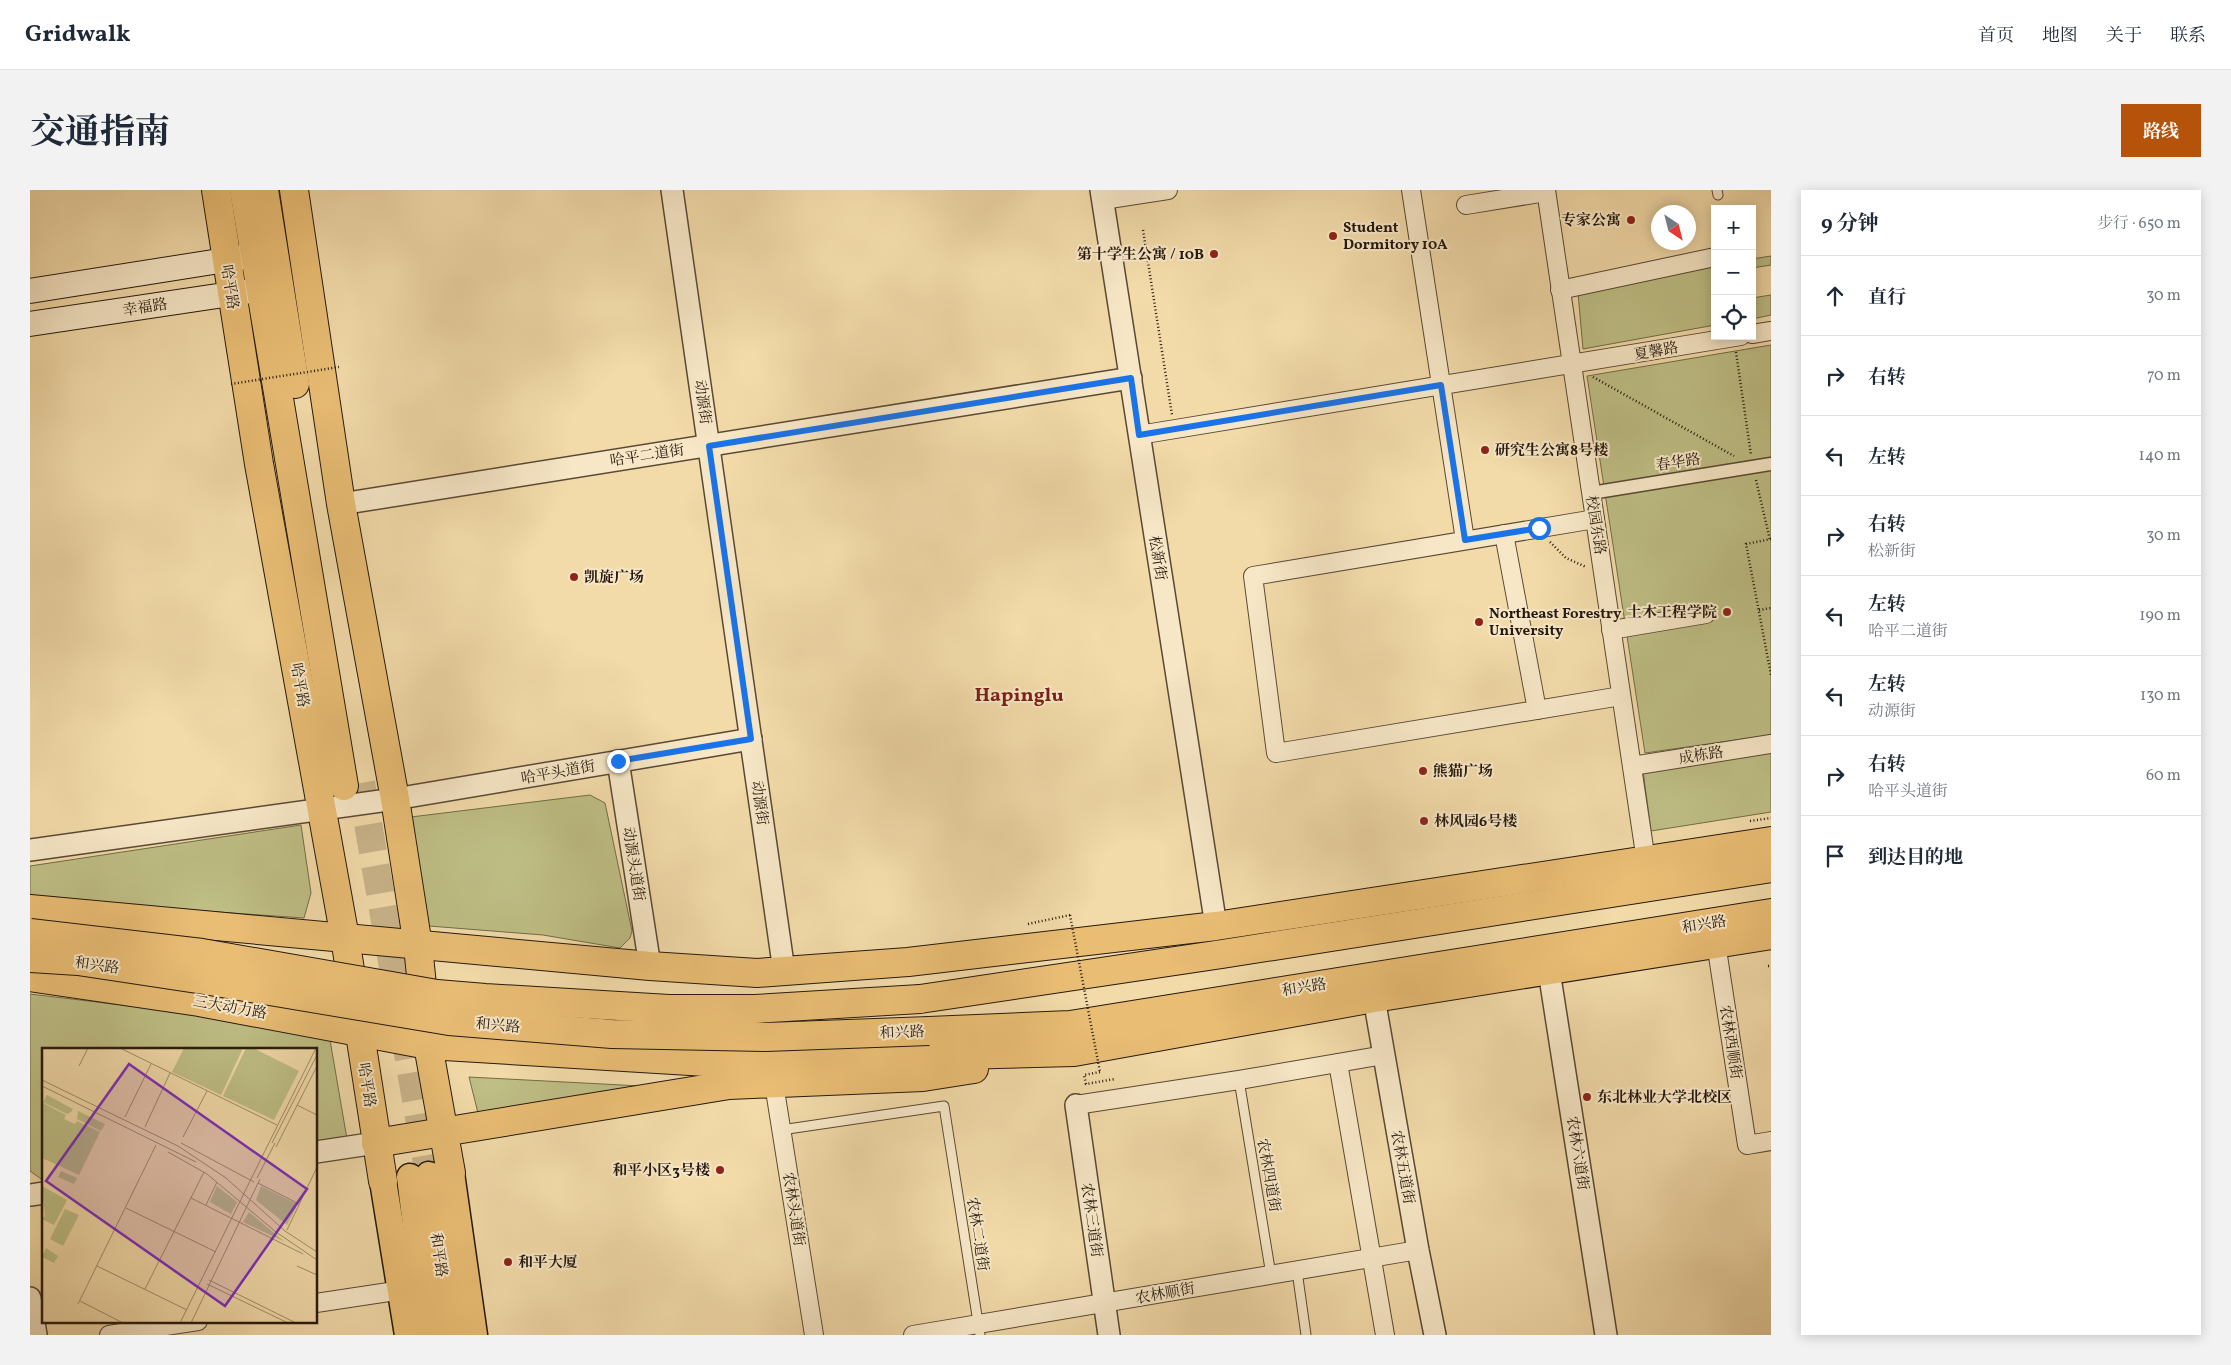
<!DOCTYPE html>
<html lang="zh">
<meta charset="utf-8">
<style>
:root{--surface:#fff;--page:#f2f2f3;--text:#1f2937;--muted:#747a83;--line:#e0e1e3;--accent:#b45309}
body{margin:0;font-family:Vollkorn,"Noto Serif SC",serif;background:var(--page);color:var(--text)}
.controls{position:absolute;right:15px;top:15px;display:grid;overflow:hidden;border-radius:0px;box-shadow:0 2px 12px #0003}
.controls button{width:45px;height:45px;display:grid;place-items:center;padding:0;border:0;border-bottom:1px solid var(--line);background:var(--surface);color:var(--text);font:25px sans-serif}
.compass{position:absolute;left:1621px;top:15px;width:45px;height:45px;border-radius:50%;background:var(--surface);box-shadow:0 2px 12px #0003;rotate:145deg}
.stop{position:absolute;width:15px;height:15px;margin:-11px;border:4px solid #1a73e8;border-radius:50%;background:#fff}
.stop.end{background:#1a73e8;border-color:#fff;box-shadow:0 1px 5px #0008}
.list{margin:0;padding:0;list-style:none}
h2{display:flex;justify-content:space-between;align-items:center;height:65px;margin:0;padding:0 20px;font-size:21px}
h2 small{font-size:16px;font-weight:400;color:var(--muted)}
.list li{display:grid;grid-template-columns:32px 1fr auto;gap:15px;align-items:center;box-sizing:border-box;height:80px;padding:0 20px;border-top:1px solid var(--line)}
.list b{display:block;font-size:19px;white-space:nowrap}
.list p{margin:0;font-size:16px;white-space:nowrap;color:var(--muted)}
.list em{font-size:16px;font-style:normal;color:var(--muted)}
.icon{flex:none;width:28px;height:28px;fill:none;stroke:currentColor;stroke-width:2;stroke-linecap:round;stroke-linejoin:round}
.map{position:relative;flex:none;width:1741px;height:1145px;overflow:hidden;border-radius:0px}
header{display:flex;align-items:center;gap:30px;box-sizing:border-box;height:70px;padding:0 25px;background:var(--surface);border-bottom:1px solid var(--line)}
header strong{font-size:24px}
nav{display:flex;gap:28px;margin-inline-start:auto;font-size:18px}
.intro{display:flex;align-items:center;justify-content:space-between;box-sizing:border-box;height:120px;padding:0 30px}
h1{margin:0;font-size:35px}
.button{padding:12px 22px;border-radius:0px;background:var(--accent);color:#fff;font-size:18px;font-weight:700}
main{display:flex;gap:30px;padding:0 30px}
aside{flex:1;background:var(--surface);border-radius:0px;box-shadow:0 2px 12px #0003}
.map>svg:first-child{display:block}
</style>
<header>
<strong>Gridwalk</strong>
<nav><a>首页</a><a>地图</a><a>关于</a><a>联系</a></nav>
</header>
<div class="intro"><h1>交通指南</h1><a class="button">路线</a></div>
<main>
<div class="map">
<svg width="1741" height="1145" viewBox="0 0 1741 1145">
<rect width="100%" height="100%" fill="#f2daa9"/>
<filter id="stains"><feTurbulence type="fractalNoise" baseFrequency=".004" numOctaves="4"/><feColorMatrix values="0 0 0 0 .2 0 0 0 0 .09 0 0 0 0 .02 0 0 0 .5 -.17"/></filter>
<radialGradient id="worn" r=".72"><stop offset=".6" stop-color="#630" stop-opacity="0"/><stop offset="1" stop-color="#630" stop-opacity=".3"/></radialGradient>
<g fill="#bebe85" stroke="#726c49">
<polygon points="1741,66 1741,75 1722,78 1722,69"/>
<polygon points="1684,75 1685,135 1553,159 1548,103"/>
<polygon points="1741,105 1741,125 1722,129 1722,108"/>
<polygon points="1741,155 1741,545 1615,563 1557,186"/>
<polygon points="1741,560 1741,622 1621,641 1613,580"/>
<polygon points="560,605 575,613 602,741 600,748 590,758 513,745 399,736 381,627"/>
<polygon points="271,635 281,703 274,728 0,709 0,676"/>
<polygon points="0,804 284,838 300,850 317,949 286,953 286,859 14,859 14,991 0,981"/>
<polygon points="439,887 668,899 451,935"/>
</g>
<g fill="none" stroke-linecap="round" stroke-linejoin="round">
<polyline stroke="#c9b38a" stroke-width="28" stroke-dasharray="28 14" stroke-linecap="butt" points="331,593 399,985"/>
<defs>
<g id="service">
<polyline points="1687,0 1688,5"/>
<polyline points="1209,890 1241,1085"/>
<polyline points="751,940 914,916 950,1145"/>
<polyline points="1267,1081 1276,1145"/>
</g>
<polyline id="pedestrian" points="1561,303 1741,274"/>
<g id="minor">
<polyline points="1381,0 1435,350"/>
<polyline points="1516,0 1616,671"/>
<polyline points="1073,10 1138,0"/>
<polyline points="1436,15 1516,2"/>
<polyline points="1530,100 1685,67"/>
<polyline points="1722,144 1741,141"/>
<polyline points="1109,245 1711,146"/>
<polyline points="1565,329 1223,386 1246,563 1591,506"/>
<polyline points="1474,344 1507,520"/>
<polyline points="1581,440 1676,424"/>
<polyline points="1602,576 1741,554"/>
<polyline points="1686,753 1717,955 1741,951"/>
<polyline points="1308,873 1355,1145"/>
<polyline points="744,894 784,1145"/>
<polyline points="1046,915 1209,890 1354,865"/>
<polyline points="286,1113 372,1100"/>
<polyline points="79,1145 168,1131"/>
<polyline points="883,1145 1388,1060"/>
</g>
<g id="tertiary">
<polyline points="642,0 754,781"/>
<polyline points="1071,0 1186,736"/>
<polyline points="311,314 1101,188"/>
<polyline points="588,571 620,776"/>
<polyline points="0,660 365,609 721,549"/>
<polyline points="1519,781 1576,1145"/>
<polyline points="1344,808 1388,1060 1405,1145"/>
<polyline points="1046,915 1079,1145"/>
<polyline points="286,962 346,953"/>
<polyline points="0,1005 14,1003"/>
<polyline points="0,1108 6,1145"/>
</g>
<g id="secondary">
<polyline points="0,101 215,67"/>
<polyline points="0,134 221,101"/>
</g>
<g id="primary">
<polyline points="421,983 444,1145"/>
<polyline points="399,985 420,1145"/>
<polyline points="380,987 400,1145"/>
<polyline points="353,991 378,1145"/>
</g>
<g id="trunk">
<polyline points="186,0 229,274 315,748 353,991"/>
<polyline points="214,0 314,596"/>
<polyline points="234,0 265,194"/>
<polyline points="264,0 311,314 365,609 388,756 398,855 421,983"/>
<polyline points="0,719 620,776 727,783 878,772 1186,736 1741,651"/>
<polyline points="0,787 169,812 398,855 726,875 889,866 1044,862 1344,808 1741,745"/>
<polyline points="890,809 1192,764 1741,678"/>
<polyline points="899,841 1040,835 1741,723"/>
<polyline points="346,953 699,895 893,887 944,879"/>
</g>
</defs>
<use href="#service" stroke="#594934" stroke-width="11"/>
<use href="#pedestrian" stroke="#594934" stroke-width="15"/>
<use href="#minor" stroke="#594934" stroke-width="20"/>
<use href="#tertiary" stroke="#594934" stroke-width="24"/>
<use href="#secondary" stroke="#26190d" stroke-width="26"/>
<use href="#primary" stroke="#26190d" stroke-width="29"/>
<use href="#trunk" stroke="#26190d" stroke-width="30"/>
<g stroke="#26190d" stroke-width="2.5" stroke-dasharray="1 2.5" stroke-linecap="butt">
<polyline points="1113,40 1142,225"/>
<polyline points="1706,162 1721,265"/>
<polyline points="1563,187 1704,266"/>
<polyline points="1726,290 1740,350"/>
<polyline points="1741,349 1716,354 1741,485"/>
<polyline points="1520,352 1536,368 1556,377"/>
<polyline points="1729,420 1741,418"/>
<polyline points="1720,631 1741,628"/>
<polyline points="998,734 1040,725"/>
<polyline points="1738,776 1741,776"/>
<polyline points="1070,882 1054,885 1056,894 1085,889"/>
</g>
<use href="#service" stroke="#f7e7c7" stroke-width="9"/>
<use href="#pedestrian" stroke="#f7e7c7" stroke-width="12"/>
<use href="#minor" stroke="#f7e7c7" stroke-width="18"/>
<use href="#tertiary" stroke="#f7e7c7" stroke-width="21"/>
<use href="#secondary" stroke="#f7e7c7" stroke-width="24"/>
<use href="#primary" stroke="#e9bd74" stroke-width="26"/>
<use href="#trunk" stroke="#e9bd74" stroke-width="28"/>
<defs>
<g id="trunk-bridge">
<polyline points="0,743 172,763 407,804 455,808 639,819 725,819 890,809"/>
<polyline points="0,768 48,771 174,790 419,831 582,844 736,847 899,841"/>
</g>
</defs>
<use href="#trunk-bridge" stroke="#26190d" stroke-width="30" stroke-linecap="butt"/>
<g stroke="#26190d" stroke-width="2.5" stroke-dasharray="1 2.5" stroke-linecap="butt">
<polyline points="201,194 309,177"/>
<polyline points="1040,725 1070,882"/>
</g>
<use href="#trunk-bridge" stroke="#e9bd74" stroke-width="28"/>
</g>
<g fill="none" stroke-linecap="round" stroke-linejoin="round">
<polyline stroke="#1a73e8" stroke-width="6" points="588,571 721,549 679,256 1101,188 1109,245 1411,195 1435,350 1509,338"/>
</g>
<g fill="#8f2418" stroke="#f7e7c7" stroke-width="2">
<circle cx="1601" cy="30" r="5"/>
<circle cx="1303" cy="46" r="5"/>
<circle cx="1184" cy="64" r="5"/>
<circle cx="1455" cy="260" r="5"/>
<circle cx="544" cy="387" r="5"/>
<circle cx="1697" cy="422" r="5"/>
<circle cx="1449" cy="432" r="5"/>
<circle cx="1393" cy="581" r="5"/>
<circle cx="1394" cy="631" r="5"/>
<circle cx="1557" cy="907" r="5"/>
<circle cx="690" cy="980" r="5"/>
<circle cx="478" cy="1072" r="5"/>
</g>
<g text-anchor="middle" stroke-width="4" stroke-linejoin="round" paint-order="stroke">
<g font-size="15" font-weight="bold" fill="#26190d" stroke="#f7e7c7" text-anchor="start">
<text x="1591" y="35" text-anchor="end">专家公寓</text>
<text x="1313" y="42">Student<tspan x="1313" dy="17">Dormitory 10A</tspan></text>
<text x="1174" y="69" text-anchor="end">第十学生公寓 / 10B</text>
<text x="1465" y="265">研究生公寓8号楼</text>
<text x="554" y="392">凯旋广场</text>
<text x="1687" y="427" text-anchor="end">土木工程学院</text>
<text x="1459" y="428">Northeast Forestry<tspan x="1459" dy="17">University</tspan></text>
<text x="1403" y="586">熊猫广场</text>
<text x="1404" y="636">林风园6号楼</text>
<text x="1567" y="912">东北林业大学北校区</text>
<text x="680" y="985" text-anchor="end">和平小区3号楼</text>
<text x="488" y="1077">和平大厦</text>
</g>
<g font-size="15" fill="#26190d" stroke="#f7e7c7">
<text transform="translate(200 97) rotate(81)" y="5">哈平路</text>
<text transform="translate(115 117) rotate(-9)" y="5">幸福路</text>
<text transform="translate(1626 161) rotate(-10)" y="5">夏馨路</text>
<text transform="translate(673 212) rotate(82)" y="5">动源街</text>
<text transform="translate(617 265) rotate(-9)" y="5">哈平二道街</text>
<text transform="translate(1648 272) rotate(-9)" y="5">春华路</text>
<text transform="translate(1566 335) rotate(81)" y="5">校园东路</text>
<text transform="translate(1128 368) rotate(81)" y="5">松新街</text>
<text transform="translate(270 495) rotate(80)" y="5">哈平路</text>
<text transform="translate(1671 565) rotate(-9)" y="5">成栋路</text>
<text transform="translate(528 582) rotate(-10)" y="5">哈平头道街</text>
<text transform="translate(730 613) rotate(82)" y="5">动源街</text>
<text transform="translate(604 674) rotate(81)" y="5">动源头道街</text>
<text transform="translate(1674 734) rotate(-9)" y="5">和兴路</text>
<text transform="translate(67 775) rotate(8)" y="5">和兴路</text>
<text transform="translate(1274 797) rotate(-9)" y="5">和兴路</text>
<text transform="translate(200 817) rotate(10)" y="5">三大动力路</text>
<text transform="translate(468 835) rotate(5)" y="5">和兴路</text>
<text transform="translate(872 842) rotate(-2)" y="5">和兴路</text>
<text transform="translate(1701 852) rotate(81)" y="5">农林西顺街</text>
<text transform="translate(337 895) rotate(81)" y="5">哈平路</text>
<text transform="translate(1548 963) rotate(81)" y="5">农林六道街</text>
<text transform="translate(1373 977) rotate(80)" y="5">农林五道街</text>
<text transform="translate(1239 985) rotate(80)" y="5">农林四道街</text>
<text transform="translate(764 1019) rotate(81)" y="5">农林头道街</text>
<text transform="translate(1062 1030) rotate(82)" y="5">农林三道街</text>
<text transform="translate(948 1044) rotate(81)" y="5">农林二道街</text>
<text transform="translate(409 1065) rotate(82)" y="5">和平路</text>
<text transform="translate(1135 1103) rotate(-10)" y="5">农林顺街</text>
</g>
<g font-size="20" font-weight="bold" fill="#7a1f14" stroke="#f7e7c7">
<text x="989" y="511">Hapinglu</text>
</g>
</g>
<g transform="translate(12 858)">
<rect width="275" height="275" fill="#f2daa9"/>
<path d="M142 0H201L179 47 130 24ZM204 0H211L257 23 232 72 181 48ZM5 47 31 61 29 64 25 66 1 54ZM1 55 24 67 22 71 33 76 35 73 58 84 37 127 0 110ZM36 63 63 76 59 83 35 71ZM19 123 35 130 32 136 16 129ZM0 138 25 152 12 177 0 171 3 168ZM175 138 195 154 189 166 168 154ZM219 138 253 155 254 160 245 177 214 152ZM23 161 37 167 21 198 8 191ZM207 164 243 194 201 174ZM4 200 16 208 12 215 0 209Z" fill="#bebe85"/>
<path fill="none" stroke="#a08d6b" stroke-width="1" d="M78 0 235 77M37 18 46 0M0 32 136 98 184 130 243 183 275 204M0 38 154 114M255 57 275 67M83 69 109 16M103 79 128 25M141 89 165 43M139 95 212 134M230 95 275 7M234 99 275 18M126 104 165 126 234 184 275 212M211 127 274 0M215 130 233 95M216 135 257 156M149 150 261 206M164 157 175 134M84 160 174 204M245 182 275 119M55 218 145 262M255 218 275 227M167 232 254 275M165 236 246 275M103 241 162 124M38 253 81 275M36 256 114 97M138 275 211 127M149 275 218 131"/>
<path fill="#7b2cbf" fill-opacity="0.15" stroke="#7b2cbf" stroke-width="2.5" d="M87 16 265 141 183 258 4 133Z"/>
<rect width="275" height="275" fill="none" stroke="#26190d" stroke-width="2.5"/>
</g>
<rect width="100%" height="100%" filter="url(#stains)"/>
<rect width="100%" height="100%" fill="url(#worn)"/>
</svg>
<div class="controls">
<button>+</button>
<button>−</button>
<button><svg class="icon" aria-label="locate" viewBox="0 0 24 24"><circle cx="12" cy="12" r="6"/><path d="M12 2v4M12 18v4M2 12h4M18 12h4"/></svg></button>
</div>
<svg class="compass" viewBox="-18 -18 36 36"><path d="M0-13l5 13h-10z" fill="#e53935"/><path d="M0 13l5-13h-10z" fill="#747a83"/></svg>
<div class="stop" style="left:1509px;top:338px"></div>
<div class="stop end" style="left:588px;top:571px"></div>
</div>
<aside>
<h2>9 分钟<small>步行 · 650 m</small></h2>
<ul class="list">
<li><svg class="icon" aria-label="ahead" viewBox="0 0 24 24"><path d="M12 20V5M6 11l6-6 6 6"/></svg><div><b>直行</b></div><em>30 m</em></li>
<li><svg class="icon" aria-label="right" viewBox="0 0 24 24"><path d="M7 20v-9h11M14 6l5 5-5 5"/></svg><div><b>右转</b></div><em>70 m</em></li>
<li><svg class="icon" aria-label="left" viewBox="0 0 24 24"><path d="M17 20v-9H6M10 6l-5 5 5 5"/></svg><div><b>左转</b></div><em>140 m</em></li>
<li><svg class="icon" aria-label="right" viewBox="0 0 24 24"><path d="M7 20v-9h11M14 6l5 5-5 5"/></svg><div><b>右转</b><p>松新街</p></div><em>30 m</em></li>
<li><svg class="icon" aria-label="left" viewBox="0 0 24 24"><path d="M17 20v-9H6M10 6l-5 5 5 5"/></svg><div><b>左转</b><p>哈平二道街</p></div><em>190 m</em></li>
<li><svg class="icon" aria-label="left" viewBox="0 0 24 24"><path d="M17 20v-9H6M10 6l-5 5 5 5"/></svg><div><b>左转</b><p>动源街</p></div><em>130 m</em></li>
<li><svg class="icon" aria-label="right" viewBox="0 0 24 24"><path d="M7 20v-9h11M14 6l5 5-5 5"/></svg><div><b>右转</b><p>哈平头道街</p></div><em>60 m</em></li>
<li><svg class="icon" aria-label="arrive" viewBox="0 0 24 24"><path d="M6 21V4h12l-3 4 3 4H6"/></svg><div><b>到达目的地</b></div></li>
</ul>
</aside>
</main>
